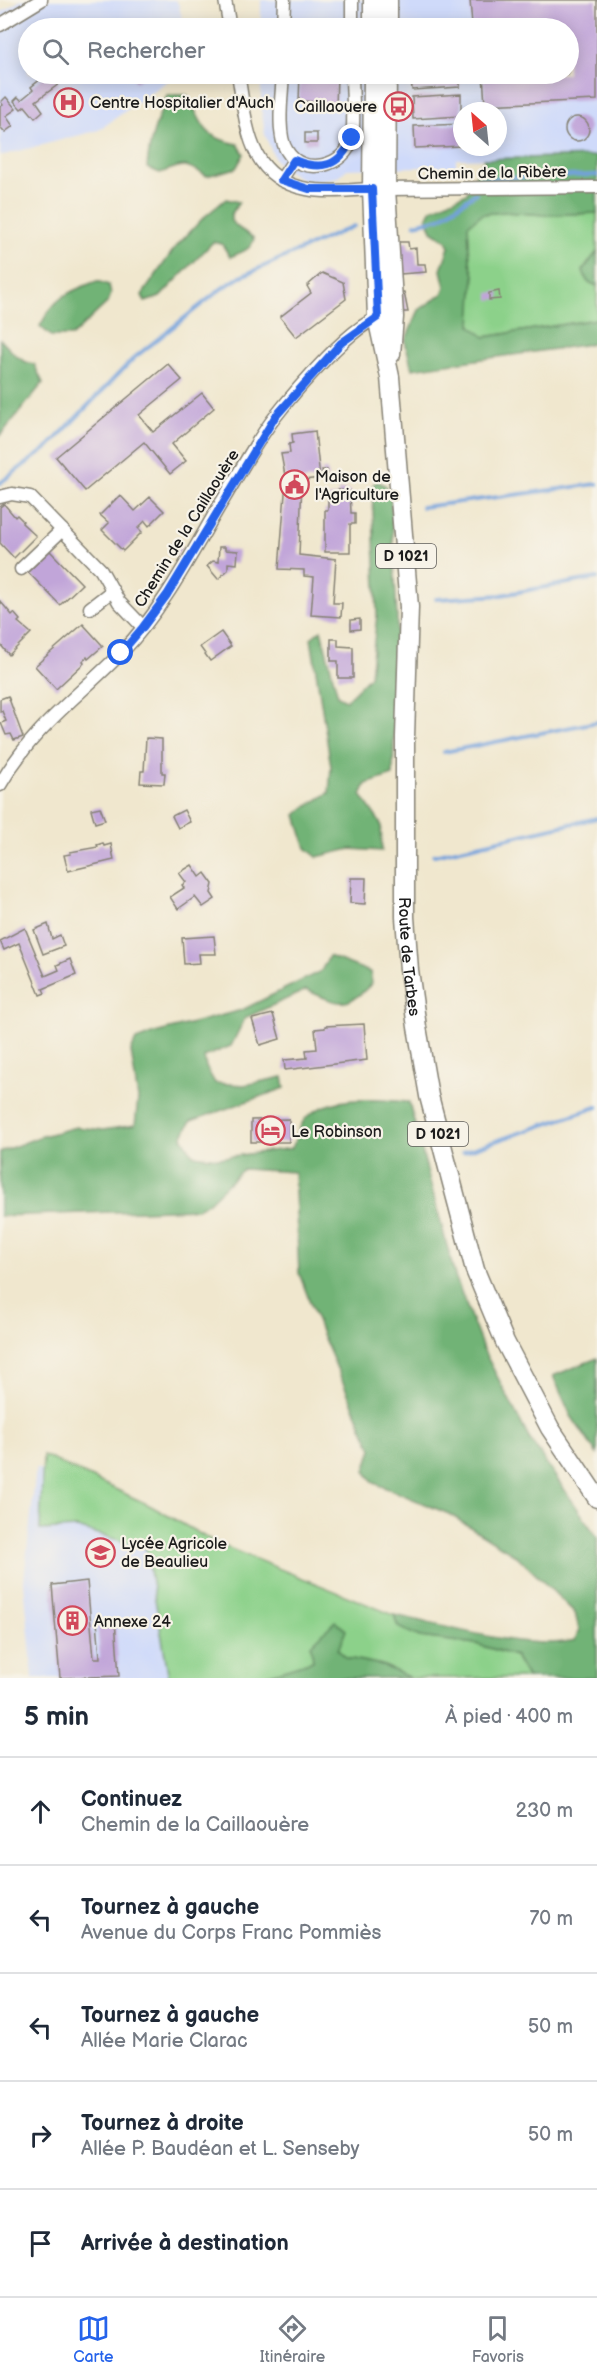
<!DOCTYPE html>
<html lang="fr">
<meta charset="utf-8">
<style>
:root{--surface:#fff;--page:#f6f6f7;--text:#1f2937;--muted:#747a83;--line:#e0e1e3;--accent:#2563eb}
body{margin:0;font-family:"Balsamiq Sans",sans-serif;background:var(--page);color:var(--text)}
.compass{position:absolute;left:453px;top:102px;width:54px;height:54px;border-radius:50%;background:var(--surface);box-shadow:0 3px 15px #0003;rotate:333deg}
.stop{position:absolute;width:18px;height:18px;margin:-14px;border:4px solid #2563eb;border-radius:50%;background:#fff}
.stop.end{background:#2563eb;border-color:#fff;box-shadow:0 2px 6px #0008}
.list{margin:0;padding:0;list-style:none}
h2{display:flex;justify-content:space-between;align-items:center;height:78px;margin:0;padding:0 24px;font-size:26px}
h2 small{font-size:20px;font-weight:400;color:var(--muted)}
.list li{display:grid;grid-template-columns:39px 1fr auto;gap:18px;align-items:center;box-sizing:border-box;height:108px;padding:0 24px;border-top:2px solid var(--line)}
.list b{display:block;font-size:22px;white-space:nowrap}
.list p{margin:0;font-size:20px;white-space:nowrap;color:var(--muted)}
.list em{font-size:20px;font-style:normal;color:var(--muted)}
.icon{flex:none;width:33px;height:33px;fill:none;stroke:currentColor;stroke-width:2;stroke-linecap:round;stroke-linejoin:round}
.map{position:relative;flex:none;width:597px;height:1678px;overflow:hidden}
.search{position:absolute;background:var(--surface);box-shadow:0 3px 15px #0003;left:18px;right:18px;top:18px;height:66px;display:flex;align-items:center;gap:15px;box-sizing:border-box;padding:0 21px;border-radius:33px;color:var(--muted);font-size:22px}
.sheet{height:618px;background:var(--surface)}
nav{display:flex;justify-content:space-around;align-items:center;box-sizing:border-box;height:84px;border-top:2px solid var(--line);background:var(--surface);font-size:16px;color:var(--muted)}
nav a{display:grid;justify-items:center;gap:3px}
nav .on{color:var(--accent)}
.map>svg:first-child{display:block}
</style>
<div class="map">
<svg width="597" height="1678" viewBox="0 0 597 1678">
<rect width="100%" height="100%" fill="#f7f3e8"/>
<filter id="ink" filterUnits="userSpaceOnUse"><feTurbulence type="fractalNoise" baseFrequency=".0167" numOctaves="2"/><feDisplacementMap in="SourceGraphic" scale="12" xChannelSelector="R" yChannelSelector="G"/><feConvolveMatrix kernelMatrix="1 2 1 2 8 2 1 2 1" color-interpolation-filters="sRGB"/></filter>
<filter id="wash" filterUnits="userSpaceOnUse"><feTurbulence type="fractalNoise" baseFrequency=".008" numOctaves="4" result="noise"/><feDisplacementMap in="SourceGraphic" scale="24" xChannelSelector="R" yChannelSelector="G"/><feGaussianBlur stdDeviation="1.35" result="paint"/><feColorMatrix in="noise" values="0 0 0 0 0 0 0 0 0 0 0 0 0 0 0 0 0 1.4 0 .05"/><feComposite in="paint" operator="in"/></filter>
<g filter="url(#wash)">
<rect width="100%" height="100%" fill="#f0e7ce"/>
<g fill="#cfdafa" fill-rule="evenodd">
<polygon points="21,0 176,0 179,5 184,28 28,28 28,74 177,74 99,130 0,156 0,13"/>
<path d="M261 0H597V156L456 159V166L347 169 338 177 317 181 301 179 281 167 275 159 265 135 261 105V74H568V28H261ZM462 111H498V147H462Z"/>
<polygon points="36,1468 165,1524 209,1678 33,1678 24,1581"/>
</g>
<g fill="#8cd18a" stroke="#547653" stroke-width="1.5">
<polygon points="504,212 546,215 597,213 597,252 583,270 587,281 597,286 597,319 484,337 470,326 474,275 470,262 468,225 482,214"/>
<polygon points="43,1455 151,1506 216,1543 394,1615 398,1627 420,1637 476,1644 515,1656 528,1678 410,1678 382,1665 347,1658 338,1651 313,1661 257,1678 169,1678 146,1548 77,1528 40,1530"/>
</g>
<g fill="#71b376" stroke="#466849" stroke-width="1.5">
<path d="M167 95H187C204 124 200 137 238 144L244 154 236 168 207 176C183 162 185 164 160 173L147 168C149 139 157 122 167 95Z"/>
<polygon points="597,156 597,213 546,215 504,212 482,214 468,225 470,262 474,275 471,326 485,337 597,319 597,343 412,369 405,341 419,310 442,294 445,287 441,270 449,247 446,240 432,231 427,217 432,209 467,193 484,159"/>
<path d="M226 199 239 202 231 215V221L240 229 254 238C252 250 241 252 230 257L222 244 213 242 160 297 145 302 142 295 174 249 203 218Z"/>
<polygon points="597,252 597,286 587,281 583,270"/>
<path d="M97 281 109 285 111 294 108 302 72 336H51L40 326C55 297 67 292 97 281Z"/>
<path d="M0 339C9 348 20 363 34 364L43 383 0 436Z"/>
<polygon points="377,481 386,486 391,499 397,618 393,775 366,784 361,795 381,824 382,851 350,849 317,857 306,848 296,815 305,807 329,793 331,767 311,638 321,630 338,696 346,700 370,676 377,615 372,486"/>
<path d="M329 956 370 972 372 983C345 1012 338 1003 306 990L245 1018 231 1046 204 1057 206 1067 215 1083 244 1085 283 1077 285 1088 191 1121 182 1137 193 1155 219 1158 292 1148C297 1137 300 1122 309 1115 336 1094 378 1100 409 1102L455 1276 484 1351 529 1438 597 1537V1678H528L515 1656 476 1644 420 1637 398 1627 394 1615C443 1625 528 1652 575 1640L579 1629 575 1613 517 1556 449 1514 374 1483 365 1471 372 1449 322 1334 299 1273 294 1172 243 1169 208 1203 197 1209 0 1216V1152L39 1137 76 1127 103 1130 135 1125 138 1099 131 1051 136 1040 155 1033 242 1010 321 971Z"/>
<polygon points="597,1358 597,1454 571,1416 553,1376"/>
<polygon points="335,1621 346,1630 338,1650 347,1658 382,1665 410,1678 257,1678 313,1661 311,1645"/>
</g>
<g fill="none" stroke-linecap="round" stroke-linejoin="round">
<g stroke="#72a1dc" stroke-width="4">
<polyline points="479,179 597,175"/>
<polyline points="415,224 440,218 476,193"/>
<polyline points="0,483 47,448 134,358 221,289 240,277 354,226"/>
<polyline points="422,507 597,484"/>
<polyline points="436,599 501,595 597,578"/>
<polyline points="444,752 597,722"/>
<polyline points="434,855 597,818"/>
<polyline points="463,1152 597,1107"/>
</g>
</g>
<g id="blocks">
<g fill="#c1a5d9">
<polygon points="470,0 597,0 597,100 485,105 483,74 568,74 568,28 481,28 481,24 472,25"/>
<polygon points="47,74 50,74 59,84 36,101 43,111 35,118 25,106 21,109 14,101 18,97 21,100 33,90 31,87"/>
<polygon points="129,74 146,74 136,82"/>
<polygon points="300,74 337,74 336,109 321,109 320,102 299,101"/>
<polygon points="411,74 460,74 460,87 412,90"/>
<polygon points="461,94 461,116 413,119 412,97"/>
<polygon points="6,97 16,109 6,116 13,126 5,132 0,127 0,107 3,105 1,102"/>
<circle cx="577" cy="129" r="12"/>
<polygon points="462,124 462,146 415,148 414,126"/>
<rect x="305" y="133" width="12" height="10"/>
<polygon points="397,242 408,242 409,249 416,248 417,264 425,264 426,272 400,274"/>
<polygon points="322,273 343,282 346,299 296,337 280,317 311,293 307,286"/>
<polygon points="499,291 500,299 489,300 489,293"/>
<polygon points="401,292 404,292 408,312 402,312"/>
<polygon points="168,364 182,380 139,415 153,432 202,393 214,408 172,444 186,461 170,474 144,442 85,491 56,457"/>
<polygon points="315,431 320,478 304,480 302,482 299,555 336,559 333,603 342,603 341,617 311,615 314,577 304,576 304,570 279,569 286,481 281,454 290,453 289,444 293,443 292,434"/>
<polygon points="322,470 327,470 328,477 323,478"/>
<polygon points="338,490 350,491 351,513 355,513 355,524 350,524 350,552 325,552 325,510 328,510 328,497 338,496"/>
<polygon points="120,495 135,511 150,497 164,511 149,526 145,521 138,528 142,532 123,551 102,530 109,523 100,515"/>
<polygon points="4,504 15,517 17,515 23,521 22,523 36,536 14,558 0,543 0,507"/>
<polygon points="173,545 179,545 181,548 176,556 173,554"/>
<polygon points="219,547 225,547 225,550 238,551 237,564 228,563 228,570 218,579 207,566 213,561 218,562"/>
<polygon points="50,551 82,584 60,605 28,572"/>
<polygon points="0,601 12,615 14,613 20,620 18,622 31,633 9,655 0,644"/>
<polygon points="360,619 360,629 351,630 351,620"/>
<polygon points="83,624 103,646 88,659 87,657 83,661 84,663 56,689 35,666"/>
<polygon points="221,632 231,646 210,661 200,647"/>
<polygon points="331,639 338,639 338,646 353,647 353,678 338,678 338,661 331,661"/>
<polygon points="8,696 23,737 14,740 11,734 6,735 1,723 6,721 2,711 0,712 0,699"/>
<polygon points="146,738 162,739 162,773 165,773 164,784 140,783 141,771 144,771"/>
<polygon points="100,807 105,820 95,823 91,809"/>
<polygon points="184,810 190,822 178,828 172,816"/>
<polygon points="103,843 104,846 111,844 114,860 68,871 64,855 71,854 70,852 98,847 97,845"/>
<polygon points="192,865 200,877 205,873 210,880 213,884 211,893 215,899 203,907 195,897 178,909 170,897 184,888 182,885 186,882 179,873"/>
<polygon points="351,878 366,878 365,904 350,903"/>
<polygon points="48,924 52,939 60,935 64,946 43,954 34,930"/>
<polygon points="25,928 45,976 59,970 57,965 70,959 76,975 43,989 45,993 40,995 19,943 4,950 0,941"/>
<polygon points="214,936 216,954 199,954 200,963 184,964 182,938"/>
<polygon points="273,1014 280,1039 260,1045 252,1019"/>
<polygon points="364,1024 367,1060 285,1070 284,1060 307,1058 306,1050 317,1049 315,1029 325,1028 325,1026"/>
<polygon points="289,1119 289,1142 251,1142 251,1120"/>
<polygon points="87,1581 94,1658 100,1658 97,1621 115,1620 119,1676 60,1678 52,1585"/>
</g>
</g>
</g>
<g filter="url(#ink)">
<use href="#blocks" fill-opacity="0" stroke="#868275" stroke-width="1.5"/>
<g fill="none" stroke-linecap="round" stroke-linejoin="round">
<defs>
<g id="street">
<polyline points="225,0 230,28"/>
<polyline points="0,25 41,0"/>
<polyline points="283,28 284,0"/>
<polyline points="352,28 352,0"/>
<path d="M238 74C247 123 246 178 307 189 327 193 351 190 372 189"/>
<path d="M283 74C282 93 276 135 287 151 302 177 346 167 352 138 355 120 352 93 352 74"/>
<polyline points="281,180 294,160"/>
<polyline points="386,189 597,187"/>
<polyline points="0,497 12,494 30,497 101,570 119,602 143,627"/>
<polyline points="21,569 62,530"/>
<polyline points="90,608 112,591"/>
<path d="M0 785C32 728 78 697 122 652 163 609 190 556 220 505 238 476 254 444 275 417 292 395 358 316 384 317"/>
</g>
<g id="primary">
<polyline points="373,28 373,0"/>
<polyline points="388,28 388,0"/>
<path id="s1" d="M373 74 372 189 377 317 390 377 409 607 405 737V917L409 970 417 1027 429 1096 475 1270 505 1342 550 1428 597 1498"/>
<polyline points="387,74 386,189 394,317 391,354"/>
</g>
</defs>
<use href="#street" stroke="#868275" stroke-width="15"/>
<use href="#primary" stroke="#868275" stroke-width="21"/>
<use href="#street" stroke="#fff" stroke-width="12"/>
<use href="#primary" stroke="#fff" stroke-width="18"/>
</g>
</g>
<g fill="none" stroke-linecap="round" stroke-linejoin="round" filter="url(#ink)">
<path stroke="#2563eb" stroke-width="8" d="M121 653 143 627 167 595 275 417 341 343 378 317 372 189H309L281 180 294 160C321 171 340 167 352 138"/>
</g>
<defs>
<symbol id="hospital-ring" viewBox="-11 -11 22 22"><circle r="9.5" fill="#f7f3e8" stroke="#d1495b" stroke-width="1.5"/><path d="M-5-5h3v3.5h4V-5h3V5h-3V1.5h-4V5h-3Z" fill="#d1495b"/></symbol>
<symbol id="bus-ring" viewBox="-11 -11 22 22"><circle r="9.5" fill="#f7f3e8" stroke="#d1495b" stroke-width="1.5"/><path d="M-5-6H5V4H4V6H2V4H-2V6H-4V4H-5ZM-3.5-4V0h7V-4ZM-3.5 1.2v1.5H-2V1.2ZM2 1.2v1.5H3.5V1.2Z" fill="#d1495b"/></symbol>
<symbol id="civic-ring" viewBox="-11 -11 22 22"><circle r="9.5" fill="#f7f3e8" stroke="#d1495b" stroke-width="1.5"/><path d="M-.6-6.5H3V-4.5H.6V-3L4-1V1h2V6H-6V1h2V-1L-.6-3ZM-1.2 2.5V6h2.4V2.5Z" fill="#d1495b"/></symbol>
<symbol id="hotel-ring" viewBox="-11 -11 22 22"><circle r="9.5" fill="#f7f3e8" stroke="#d1495b" stroke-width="1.5"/><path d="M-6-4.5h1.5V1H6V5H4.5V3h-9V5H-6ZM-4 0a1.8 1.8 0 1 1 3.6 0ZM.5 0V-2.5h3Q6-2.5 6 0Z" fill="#d1495b"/></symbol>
<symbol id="school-ring" viewBox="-11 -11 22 22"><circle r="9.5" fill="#f7f3e8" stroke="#d1495b" stroke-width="1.5"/><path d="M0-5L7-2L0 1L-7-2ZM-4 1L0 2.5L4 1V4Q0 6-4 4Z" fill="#d1495b"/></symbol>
<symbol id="building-ring" viewBox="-11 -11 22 22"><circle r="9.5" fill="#f7f3e8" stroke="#d1495b" stroke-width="1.5"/><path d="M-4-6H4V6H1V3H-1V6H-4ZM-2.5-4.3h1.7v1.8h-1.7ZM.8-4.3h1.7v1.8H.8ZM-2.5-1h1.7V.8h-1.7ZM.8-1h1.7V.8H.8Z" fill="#d1495b"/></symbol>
</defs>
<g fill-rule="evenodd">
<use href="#hospital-ring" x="52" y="86" width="33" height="33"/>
<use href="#bus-ring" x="382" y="90" width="33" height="33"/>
<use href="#civic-ring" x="278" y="468" width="33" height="33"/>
<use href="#hotel-ring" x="254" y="1114" width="33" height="33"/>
<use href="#school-ring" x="84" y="1536" width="33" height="33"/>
<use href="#building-ring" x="56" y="1604" width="33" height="33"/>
</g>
<g text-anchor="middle" stroke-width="4.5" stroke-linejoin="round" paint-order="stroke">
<g fill="#f7f3e8" stroke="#5e5c59" stroke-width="1.5">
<rect x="376" y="544" width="60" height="24" rx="4.5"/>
<rect x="408" y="1122" width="60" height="24" rx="4.5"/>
</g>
<g font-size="15" font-weight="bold" fill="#1c1c1c">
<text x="406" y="561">D 1021</text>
<text x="438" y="1139">D 1021</text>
</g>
<g font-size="16" fill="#1c1c1c" stroke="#f7f3e8" text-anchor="start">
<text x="90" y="108">Centre Hospitalier d'Auch</text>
<text x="377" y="112" text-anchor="end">Caillaouere</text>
<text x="315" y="482">Maison de<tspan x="315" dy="18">l'Agriculture</tspan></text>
<text x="291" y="1137">Le Robinson</text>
<text x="121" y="1549">Lycée Agricole<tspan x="121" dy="18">de Beaulieu</tspan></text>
<text x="94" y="1627">Annexe 24</text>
</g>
<g font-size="16" fill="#1c1c1c" stroke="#f7f3e8">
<text transform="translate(492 172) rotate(-1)" y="6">Chemin de la Ribère</text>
<text transform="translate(186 528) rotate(-58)" y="6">Chemin de la Caillaouère</text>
<text dy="6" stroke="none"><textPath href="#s1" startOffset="885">Route de Tarbes</textPath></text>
</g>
</g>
</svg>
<svg class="compass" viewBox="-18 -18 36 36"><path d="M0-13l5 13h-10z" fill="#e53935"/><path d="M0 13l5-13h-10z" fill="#747a83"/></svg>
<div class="stop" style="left:121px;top:653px"></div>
<div class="stop end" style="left:352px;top:138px"></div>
<div class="search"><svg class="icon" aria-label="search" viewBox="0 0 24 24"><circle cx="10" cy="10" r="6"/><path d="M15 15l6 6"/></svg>Rechercher</div>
</div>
<section class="sheet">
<h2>5 min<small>À pied · 400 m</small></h2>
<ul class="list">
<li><svg class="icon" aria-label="ahead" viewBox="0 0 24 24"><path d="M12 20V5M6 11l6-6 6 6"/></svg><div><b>Continuez</b><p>Chemin de la Caillaouère</p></div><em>230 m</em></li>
<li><svg class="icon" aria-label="left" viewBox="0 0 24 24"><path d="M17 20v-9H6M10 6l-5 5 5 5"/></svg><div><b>Tournez à gauche</b><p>Avenue du Corps Franc Pommiès</p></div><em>70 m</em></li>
<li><svg class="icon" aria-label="left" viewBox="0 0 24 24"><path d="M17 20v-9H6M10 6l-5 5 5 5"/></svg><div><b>Tournez à gauche</b><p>Allée Marie Clarac</p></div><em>50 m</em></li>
<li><svg class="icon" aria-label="right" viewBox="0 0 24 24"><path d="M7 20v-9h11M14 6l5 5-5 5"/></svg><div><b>Tournez à droite</b><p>Allée P. Baudéan et L. Senseby</p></div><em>50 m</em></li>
<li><svg class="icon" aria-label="arrive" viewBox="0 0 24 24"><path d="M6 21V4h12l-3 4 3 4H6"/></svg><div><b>Arrivée à destination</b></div></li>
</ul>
</section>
<nav>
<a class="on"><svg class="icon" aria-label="map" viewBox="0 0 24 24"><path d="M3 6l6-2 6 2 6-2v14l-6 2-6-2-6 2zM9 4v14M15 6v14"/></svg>Carte</a>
<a><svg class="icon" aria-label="directions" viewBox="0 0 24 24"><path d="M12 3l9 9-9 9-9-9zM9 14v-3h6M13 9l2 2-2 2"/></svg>Itinéraire</a>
<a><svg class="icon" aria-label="saved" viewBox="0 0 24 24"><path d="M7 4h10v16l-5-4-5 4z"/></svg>Favoris</a>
</nav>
